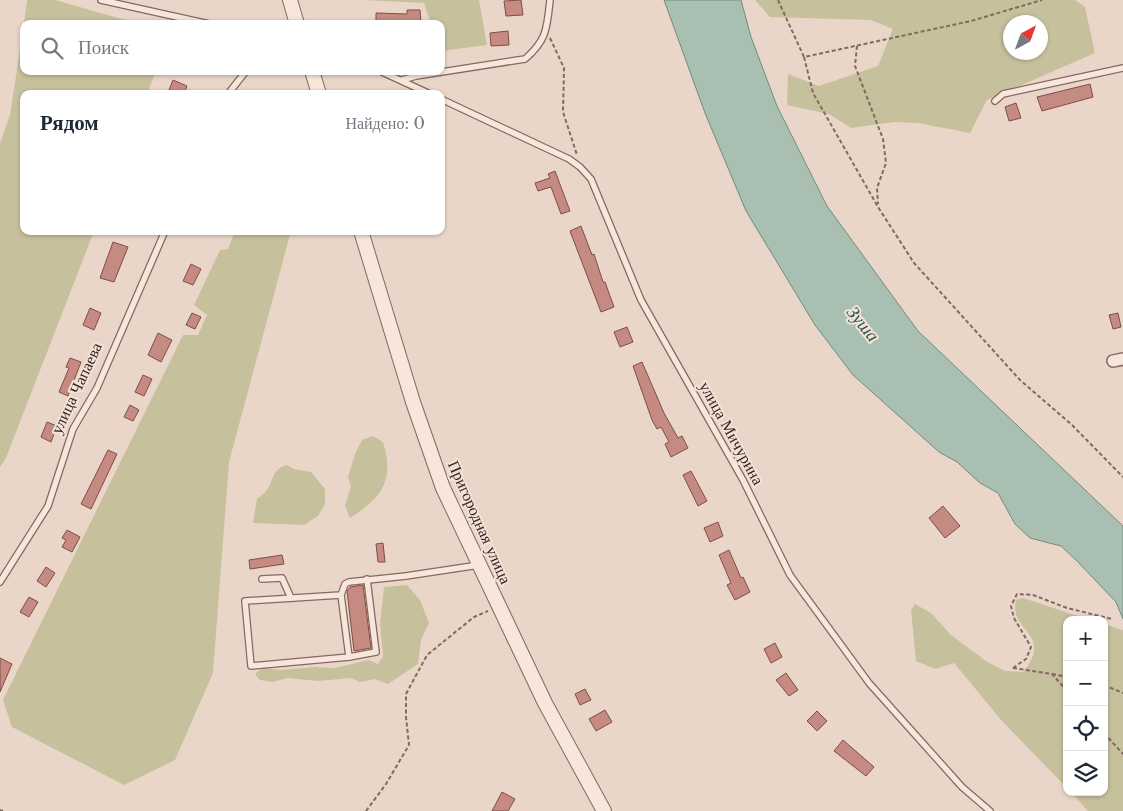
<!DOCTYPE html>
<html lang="ru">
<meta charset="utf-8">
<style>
:root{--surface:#fff;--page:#f2f2f3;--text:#1f2937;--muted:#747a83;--line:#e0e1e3}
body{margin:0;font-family:"Libre Baskerville",serif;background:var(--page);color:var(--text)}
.controls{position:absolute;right:15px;bottom:15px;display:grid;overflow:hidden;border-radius:10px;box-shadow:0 1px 4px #0004}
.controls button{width:45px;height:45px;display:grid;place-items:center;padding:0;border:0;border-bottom:1px solid var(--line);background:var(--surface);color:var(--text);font:25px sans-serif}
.compass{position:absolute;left:1003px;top:15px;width:45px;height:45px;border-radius:50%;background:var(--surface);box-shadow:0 1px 4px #0004;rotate:41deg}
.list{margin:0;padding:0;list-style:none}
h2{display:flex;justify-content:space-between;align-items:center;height:65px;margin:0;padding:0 20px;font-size:21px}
h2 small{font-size:16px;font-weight:400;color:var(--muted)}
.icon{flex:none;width:28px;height:28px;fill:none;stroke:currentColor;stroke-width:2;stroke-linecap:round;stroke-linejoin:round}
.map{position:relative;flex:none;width:1123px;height:811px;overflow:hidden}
.search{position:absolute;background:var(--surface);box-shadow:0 1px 4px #0004;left:20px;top:20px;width:425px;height:55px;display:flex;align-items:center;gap:12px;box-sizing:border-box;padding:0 18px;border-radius:10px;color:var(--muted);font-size:19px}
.panel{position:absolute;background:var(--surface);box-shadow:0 1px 4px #0004;left:20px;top:90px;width:425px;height:145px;border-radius:10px}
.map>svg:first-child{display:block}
</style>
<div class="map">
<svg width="1123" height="811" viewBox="0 0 1123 811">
<rect width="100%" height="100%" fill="#ead6c8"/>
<g fill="#c7c09d" fill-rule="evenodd">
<polygon points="27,0 55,0 139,24 24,24"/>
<polygon points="364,0 479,0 487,45 441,51 441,24 431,24 424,3"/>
<path d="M755 0H1075L1085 7 1095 53 987 100 970 133 918 123 894 122 851 128 829 114 787 105 788 74 819 86 878 66 893 29 871 20 770 17ZM1010 22H1040V52H1010Z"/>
<polygon points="24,24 24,71 156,71 147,94 24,94 24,231 94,231 6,458 0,467 0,143 10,115"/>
<polygon points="235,231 291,231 229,462 213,673 175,760 124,785 12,727 3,700 183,335 198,335 207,315 194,305 220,250 228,249"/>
<path d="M373 436 383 442C395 480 382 498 350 518L345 506 351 486 348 477 355 454 362 440Z"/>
<path d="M287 465 294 469 311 472 325 489V504L318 516 304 525 253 523 257 499C260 496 265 493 267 490 274 481 271 469 287 465Z"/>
<polygon points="407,585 420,600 429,623 421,640 418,664 388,684 374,679 360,682 351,678 318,681 287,678 273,682 260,680 255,674 263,668 281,670 315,667 335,668 368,660 378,664 383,656 380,623 384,587"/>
<path d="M1023 598 1090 620H1067V788L1002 721 954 663 935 669 916 661 911 610 915 604 931 613 951 635 986 661 1005 671 1023 672C1055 634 1008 631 1016 600Z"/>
<polygon points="1104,624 1123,630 1123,811 1088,811 1071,792 1104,792"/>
</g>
<polygon fill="#a9bfb2" stroke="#708c7d" points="664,0 741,0 751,37 777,106 827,206 918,331 1123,526 1123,619 1116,602 1076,560 1061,546 1030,538 1015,524 998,493 980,483 957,462 939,452 853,375 815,325 746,211 705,113"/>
<g fill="#c58a82" stroke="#814d47">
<polygon points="521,0 523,15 506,16 504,1"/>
<polygon points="407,10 420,10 421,24 376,24 376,13 407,14"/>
<polygon points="508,31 509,45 491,46 490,33"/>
<polygon points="173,80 187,86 184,94 169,90"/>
<polygon points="1090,84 1093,97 1042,111 1037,97"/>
<polygon points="1016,103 1021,118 1009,121 1005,107"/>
<polygon points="555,171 570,211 561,214 551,187 538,191 535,183 550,178 548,174"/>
<polygon points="581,226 592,255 594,254 603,282 605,282 614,307 601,312 570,231"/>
<polygon points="113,242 128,247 114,282 100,278"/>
<polygon points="191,264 201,269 193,285 183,281"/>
<polygon points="90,308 101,313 94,330 83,325"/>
<polygon points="192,313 201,317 195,329 186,325"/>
<polygon points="1118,313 1121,327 1113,329 1109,315"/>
<polygon points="627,327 633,342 620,347 614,332"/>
<polygon points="158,333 172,340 161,362 148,355"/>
<polygon points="70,358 81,362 68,396 59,392 69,368 66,367"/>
<polygon points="642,362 664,413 678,438 682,436 688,448 671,457 665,444 669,442 661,427 657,429 652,420 633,366"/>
<polygon points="143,375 152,379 144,396 135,392"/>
<polygon points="130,405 139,410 133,421 124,417"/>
<polygon points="47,422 57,426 51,442 41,437"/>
<polygon points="108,450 117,454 91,509 81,504"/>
<polygon points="691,471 707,501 698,506 683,475"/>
<polygon points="943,506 960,526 945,538 929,518"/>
<polygon points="718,522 723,536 710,542 704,528"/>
<polygon points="67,530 80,537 72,552 62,547 66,540 62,538"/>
<polygon points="383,543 385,562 378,562 376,544"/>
<polygon points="729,550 741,578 743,577 750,592 735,600 727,585 731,583 719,555"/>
<polygon points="282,555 284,564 250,569 249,560"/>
<polygon points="46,567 55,573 46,587 37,581"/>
<polygon points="363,585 371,648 354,651 347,591 350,587"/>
<polygon points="29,597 38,602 29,617 20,612"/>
<polygon points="775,643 782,657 771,663 764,649"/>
<polygon points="0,658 12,664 0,692"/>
<polygon points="786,673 798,690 789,696 776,680"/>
<polygon points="585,689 591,700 580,705 575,694"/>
<polygon points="605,710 612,722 596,731 589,719"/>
<polygon points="817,711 827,721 817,731 807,721"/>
<polygon points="843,740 874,767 866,776 834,751"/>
<polygon points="502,792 515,799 508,811 492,811"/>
</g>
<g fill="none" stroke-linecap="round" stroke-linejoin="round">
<defs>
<g id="service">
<polyline points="101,0 209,24"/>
<polyline points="380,71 430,94"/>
<path d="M402 80 416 76 525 59C547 40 547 28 550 0"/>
<polyline points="228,94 246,71"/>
<polyline points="441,99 569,159 580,167 591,179 641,300 743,480 790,575 869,683 962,787 990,811"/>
<polyline points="995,101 1003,94 1123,68"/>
<polyline points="262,579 282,578 291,598"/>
<polyline points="0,582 48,506 73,429 97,388 165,231"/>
<polyline points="341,595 349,657 251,666 245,601 341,595 345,584 349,582 406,576 479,565"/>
<polyline points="349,657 376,652 367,579"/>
</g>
<polyline id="minor" points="1113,361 1123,359"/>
<g id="tertiary">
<polyline points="290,0 297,24"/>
<polyline points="312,71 319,94"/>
<polyline points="361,231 413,402 443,488 545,703 604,811"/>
</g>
</defs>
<use href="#service" stroke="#85685f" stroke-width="8"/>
<use href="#minor" stroke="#85685f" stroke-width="14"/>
<use href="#tertiary" stroke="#85685f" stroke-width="16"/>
<g stroke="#85685f" stroke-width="2" stroke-dasharray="4 2.5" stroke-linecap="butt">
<polyline points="778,0 804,57 971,21 1042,0"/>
<polyline points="550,38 564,68 563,112 577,155"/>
<polyline points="857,46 855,66 883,139 886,163 877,188 878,204"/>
<polyline points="804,57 813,93 878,207 914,263 1020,380 1072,425 1123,477"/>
<polyline points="1013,668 1026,659 1031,647 1014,618 1011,606 1017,594 1033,595 1067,608 1112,619"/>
<polyline points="1013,668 1052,674 1067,691"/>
<polyline points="1052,674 1067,677"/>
<polyline points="1104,685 1123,693"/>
<polyline points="1104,733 1123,754"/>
<polyline points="0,810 3,811"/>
<polyline points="366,811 386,784 409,745 406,717 406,694 427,655 474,617 488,611"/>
</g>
<use href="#service" stroke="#f6e6db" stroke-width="5.5"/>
<use href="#minor" stroke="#f6e6db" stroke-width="11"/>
<use href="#tertiary" stroke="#f6e6db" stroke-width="14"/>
</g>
<g text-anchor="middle" stroke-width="4" stroke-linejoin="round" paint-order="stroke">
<g font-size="16" fill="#362521" stroke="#f2e2d7">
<text transform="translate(76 388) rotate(-65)" y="6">улица Чапаева</text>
<text transform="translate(732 433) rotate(61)" y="6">улица Мичурина</text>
<text transform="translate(480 522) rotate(66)" y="6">Пригородная улица</text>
</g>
<g font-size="18" font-style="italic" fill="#325548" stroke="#f2e2d7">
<text transform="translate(863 324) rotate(51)" y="6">Зуша</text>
</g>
</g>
</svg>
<div class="controls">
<button>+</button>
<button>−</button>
<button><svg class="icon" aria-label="locate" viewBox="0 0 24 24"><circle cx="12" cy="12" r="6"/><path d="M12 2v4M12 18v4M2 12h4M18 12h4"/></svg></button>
<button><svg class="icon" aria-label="layers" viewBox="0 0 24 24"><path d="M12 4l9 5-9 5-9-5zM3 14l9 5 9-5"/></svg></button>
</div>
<svg class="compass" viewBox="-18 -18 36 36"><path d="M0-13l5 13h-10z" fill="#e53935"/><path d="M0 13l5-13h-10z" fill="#747a83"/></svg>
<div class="search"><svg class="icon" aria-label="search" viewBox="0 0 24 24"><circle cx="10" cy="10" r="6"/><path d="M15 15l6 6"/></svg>Поиск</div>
<section class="panel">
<h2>Рядом<small>Найдено: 0</small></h2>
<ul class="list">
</ul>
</section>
</div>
